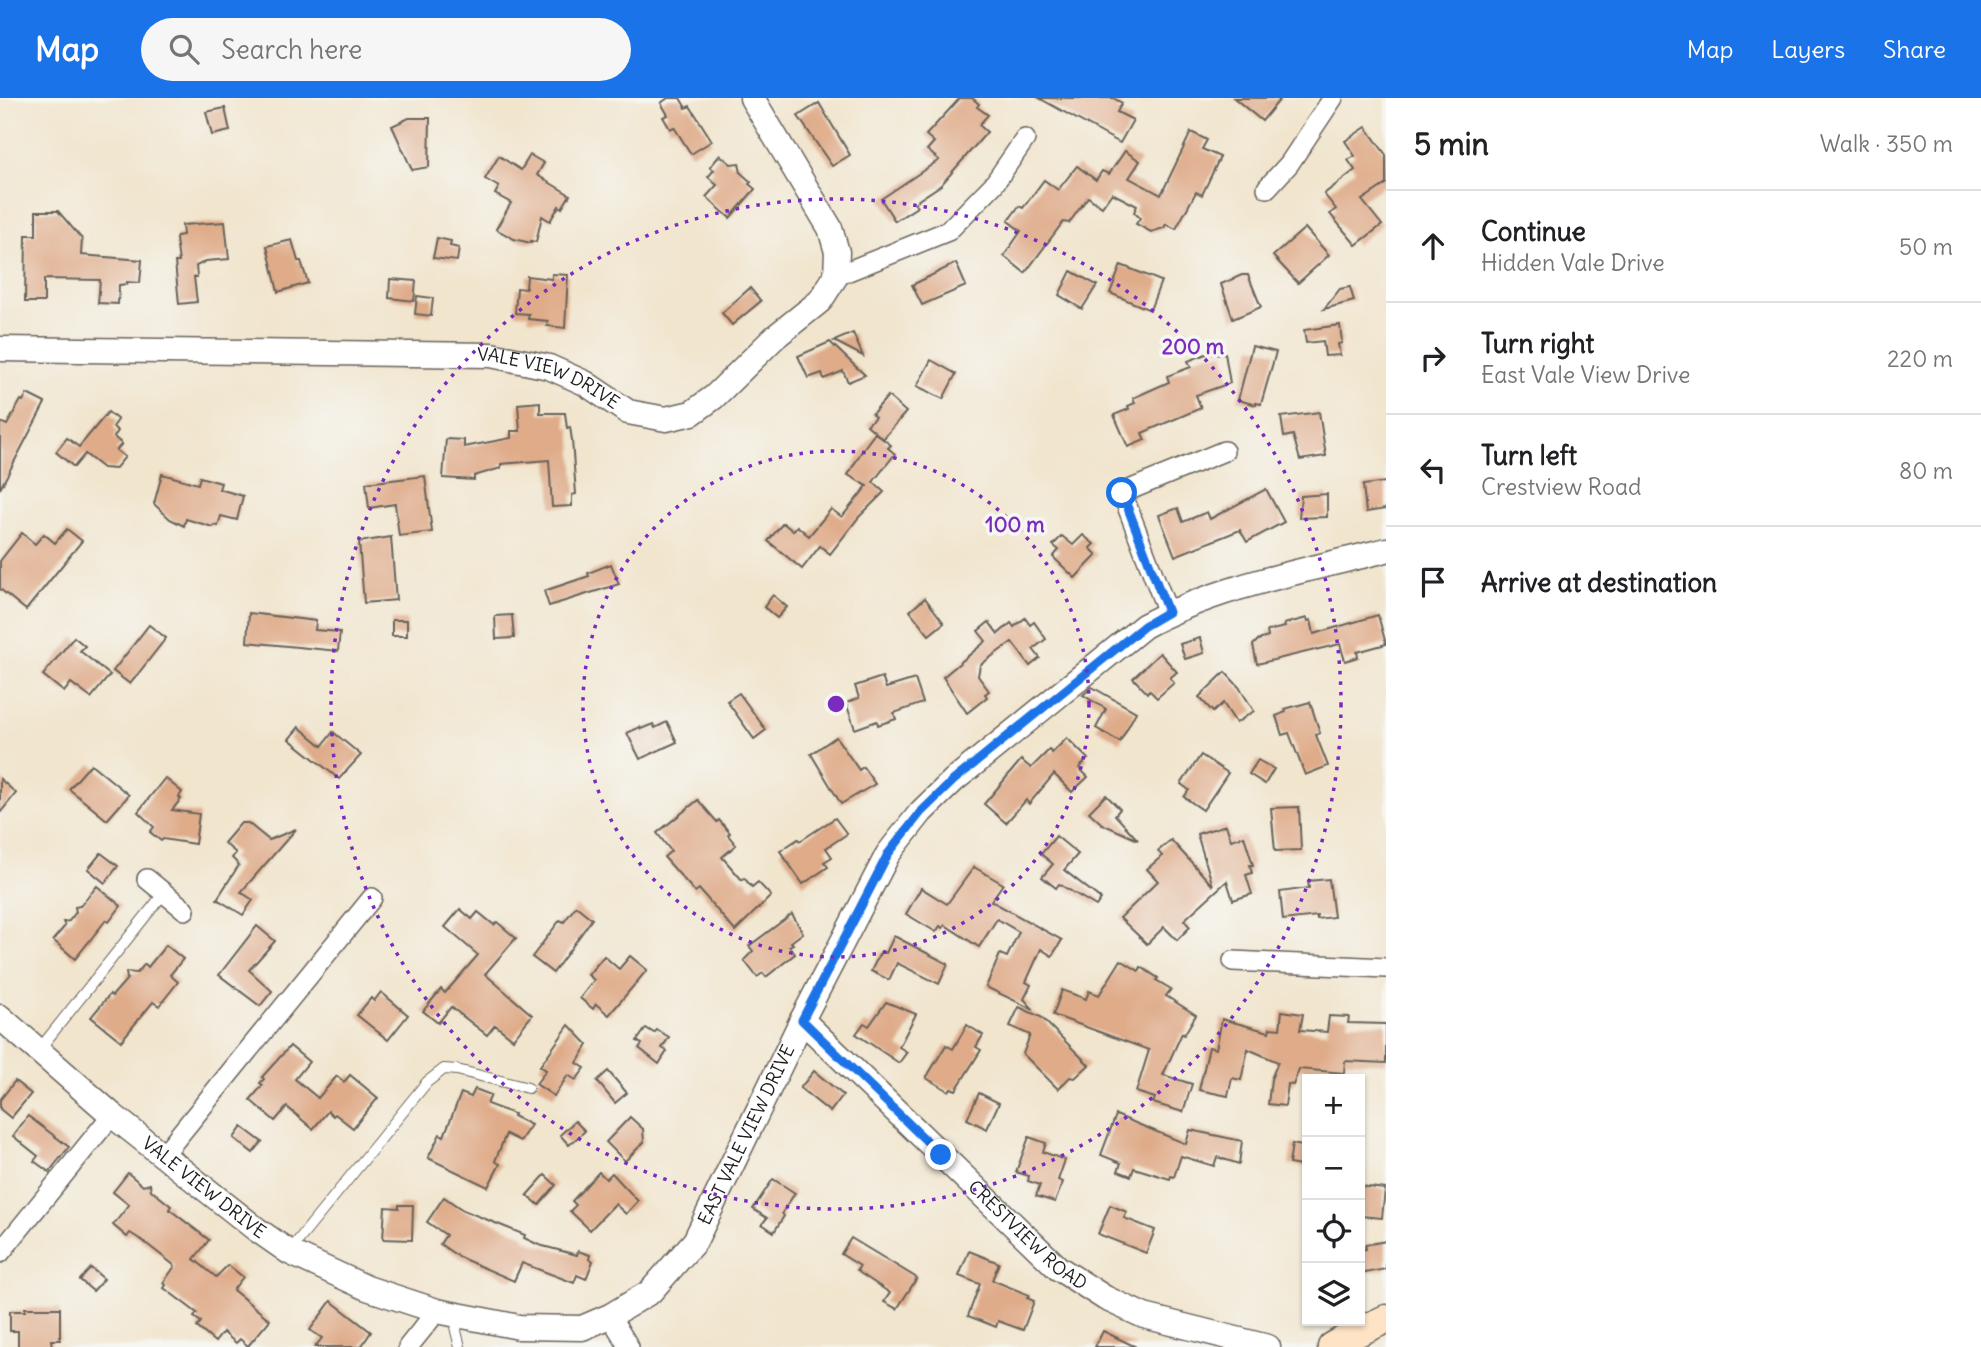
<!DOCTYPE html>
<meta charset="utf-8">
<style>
:root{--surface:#fff;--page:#f6f6f6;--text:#202124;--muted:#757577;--line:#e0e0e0;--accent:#1a73e8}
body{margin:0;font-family:Delius,sans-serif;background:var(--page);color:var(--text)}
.controls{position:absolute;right:21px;bottom:21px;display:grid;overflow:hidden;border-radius:0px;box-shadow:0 2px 5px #0004}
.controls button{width:63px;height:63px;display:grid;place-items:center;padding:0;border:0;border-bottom:2px solid var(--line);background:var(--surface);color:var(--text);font:35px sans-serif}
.stop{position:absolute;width:21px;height:21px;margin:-16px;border:5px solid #1a73e8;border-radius:50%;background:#fff}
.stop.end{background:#1a73e8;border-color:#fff;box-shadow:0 2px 7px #0008}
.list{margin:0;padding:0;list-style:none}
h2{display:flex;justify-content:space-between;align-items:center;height:91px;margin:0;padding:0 28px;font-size:30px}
h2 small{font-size:23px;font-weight:400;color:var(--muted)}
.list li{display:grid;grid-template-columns:46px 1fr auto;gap:21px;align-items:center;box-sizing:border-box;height:112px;padding:0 28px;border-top:2px solid var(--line)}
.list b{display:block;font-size:26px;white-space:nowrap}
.list p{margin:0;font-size:23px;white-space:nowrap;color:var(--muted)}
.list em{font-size:23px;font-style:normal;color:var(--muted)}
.icon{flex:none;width:38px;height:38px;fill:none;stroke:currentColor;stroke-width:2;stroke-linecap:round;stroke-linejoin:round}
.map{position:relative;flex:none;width:1386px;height:1249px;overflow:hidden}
header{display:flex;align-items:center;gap:42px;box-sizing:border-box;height:98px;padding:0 35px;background:var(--accent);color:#fff}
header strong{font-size:33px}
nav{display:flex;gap:38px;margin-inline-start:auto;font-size:24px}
.search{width:490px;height:63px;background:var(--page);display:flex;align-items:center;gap:18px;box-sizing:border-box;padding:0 24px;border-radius:38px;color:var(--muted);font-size:26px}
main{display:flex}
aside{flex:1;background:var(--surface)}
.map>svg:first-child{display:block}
</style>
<header>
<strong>Map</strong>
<div class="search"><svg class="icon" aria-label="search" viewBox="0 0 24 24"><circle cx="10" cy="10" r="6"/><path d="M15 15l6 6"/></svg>Search here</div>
<nav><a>Map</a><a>Layers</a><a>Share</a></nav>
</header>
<main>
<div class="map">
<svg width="1386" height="1249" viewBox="0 0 1386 1249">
<rect width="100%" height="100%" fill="#f6f6f2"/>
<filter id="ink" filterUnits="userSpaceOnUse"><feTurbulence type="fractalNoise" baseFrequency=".0143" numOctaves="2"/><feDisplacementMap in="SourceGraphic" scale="14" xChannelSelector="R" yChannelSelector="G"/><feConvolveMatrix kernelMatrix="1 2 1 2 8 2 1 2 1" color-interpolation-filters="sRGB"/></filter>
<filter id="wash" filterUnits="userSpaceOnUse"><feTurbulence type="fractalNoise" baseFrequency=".00686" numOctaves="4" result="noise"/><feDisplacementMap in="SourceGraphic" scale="28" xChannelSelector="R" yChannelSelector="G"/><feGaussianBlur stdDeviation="1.57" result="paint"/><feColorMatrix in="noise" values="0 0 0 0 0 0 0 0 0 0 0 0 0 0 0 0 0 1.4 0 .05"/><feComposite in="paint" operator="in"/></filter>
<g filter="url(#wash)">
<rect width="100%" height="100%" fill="#f1e5ce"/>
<g id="blocks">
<g fill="#dfab89">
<polygon points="668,0 680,0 686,10 690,8 712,43 691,56 674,29 670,31 663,19 668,17 661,5"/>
<polygon points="960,0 972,0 979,6 977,9 988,17 979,27 987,34 941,87 914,105 917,109 895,123 881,101 939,62 927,52 934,44 926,37"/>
<polygon points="1039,0 1113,0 1122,5 1117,14 1133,22 1120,45"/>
<polygon points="1234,0 1281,0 1262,23"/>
<polygon points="819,5 850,57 832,68 798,18"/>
<polygon points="225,10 230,33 212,37 206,14"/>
<polygon points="409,20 430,20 429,69 412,72 392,28"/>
<polygon points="1366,29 1386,57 1386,86 1362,102 1382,127 1356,147 1330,116 1336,111 1324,96 1355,72 1348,62 1355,58 1345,43"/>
<polygon points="1191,34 1207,42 1202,51 1220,59 1202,97 1196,94 1176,131 1166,126 1164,130 1151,134 1136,126 1140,120 1134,114 1137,108 1112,95 1102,109 1088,99 1069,125 1063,124 1025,175 1004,158 1021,133 1008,123 1019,108 1023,110 1044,82 1058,92 1077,68 1096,82 1102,73 1109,76 1125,53 1140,63 1129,80 1161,97"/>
<polygon points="530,57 544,65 537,77 570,97 562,110 559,108 550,123 542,118 536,144 531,143 531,145 514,141 496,131 511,105 495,96 499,89 485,81 499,58 521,72"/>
<polygon points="720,57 731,66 739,65 741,75 751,84 749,86 755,91 730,120 706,99 717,87 708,79 714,72 710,69"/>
<polygon points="36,113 58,113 82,141 81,157 142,162 140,185 127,184 127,186 119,187 118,206 98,205 100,182 44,181 44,204 25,204 26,137 36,137"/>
<polygon points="225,124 229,161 206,163 196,168 197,179 194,179 197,204 179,206 175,164 179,164 176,141 177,138 183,137 182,127"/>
<polygon points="1305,130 1329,157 1298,185 1273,158"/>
<polygon points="437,140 451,143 450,148 459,150 457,163 433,160"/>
<polygon points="292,142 298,163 301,163 308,185 278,194 267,148"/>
<polygon points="956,165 966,188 922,207 912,187"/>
<polygon points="1121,167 1161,183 1150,212 1110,195"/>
<polygon points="1071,173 1097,187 1082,211 1059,197"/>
<polygon points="552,176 568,177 565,230 547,228 548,223 528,221 529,216 515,215 517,190 526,191 527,178 552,181"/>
<polygon points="1242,177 1248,177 1261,209 1233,221 1221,186"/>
<polygon points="390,181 416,183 414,203 389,200"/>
<polygon points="1350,189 1354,203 1324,211 1340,191"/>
<polygon points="750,190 761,203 732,227 722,215"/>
<polygon points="417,198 433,200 431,218 415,216"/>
<polygon points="1340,227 1342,245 1338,246 1340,257 1325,258 1323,243 1306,245 1304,232"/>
<polygon points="853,235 863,258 834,243"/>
<polygon points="830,244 854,267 865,277 848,284 843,273 824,281 822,275 808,280 798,258"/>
<polygon points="1252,248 1276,254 1261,306 1256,305 1256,307 1238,302"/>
<polygon points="1225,255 1230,285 1196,297 1201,310 1142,335 1145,342 1128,349 1114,317 1129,311 1128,308 1135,305 1133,300 1169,284 1167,278 1191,269 1188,263 1206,256"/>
<polygon points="931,262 956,276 943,301 917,288"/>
<polygon points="27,296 45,305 0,391 0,324 7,327 21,302 23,303"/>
<polygon points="888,298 906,314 883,341 867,327 875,319 872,316"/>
<polygon points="540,304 540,315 565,315 567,330 570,329 572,342 576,396 572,397 572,408 552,409 549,362 501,366 501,370 474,378 474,382 443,380 446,341 464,342 464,349 511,340 511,333 520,333 518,306"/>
<polygon points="108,314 118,322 113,329 118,333 114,339 122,346 116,352 125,359 115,371 103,370 85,356 74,369 56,354 67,340 79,349"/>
<polygon points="1319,314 1326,358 1300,362 1293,337 1284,339 1281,319"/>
<polygon points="875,335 891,347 888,350 895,356 873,384 884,394 859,419 830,456 820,448 802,471 768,443 783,425 793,433 797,428 809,438 831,411 842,419 867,388 848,377 863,351"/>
<polygon points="162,376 198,386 200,379 221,385 219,391 243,398 237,422 221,418 218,428 214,427 213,429 186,421 184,428 170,421 154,406"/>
<polygon points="425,378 432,434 399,438 395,406 369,410 366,385"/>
<polygon points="1386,384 1386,411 1366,414 1363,387"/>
<polygon points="1266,391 1284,424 1247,444 1240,432 1175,458 1159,417 1178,410 1183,424 1207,414 1210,421"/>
<polygon points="1327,396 1327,419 1299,420 1301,398"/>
<polygon points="67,431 82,443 26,512 0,491 0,463 22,435 35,446 44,436 55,445"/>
<polygon points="1083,437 1094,446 1090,450 1097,457 1075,480 1053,459 1059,452 1053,447 1062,438 1073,447"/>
<polygon points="391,439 396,502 364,505 359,444"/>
<polygon points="611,466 619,486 549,508 544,493 589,478 588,475"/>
<polygon points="773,497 787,509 777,520 764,509"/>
<polygon points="925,500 944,525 929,537 910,513"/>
<polygon points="249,515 316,523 315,532 340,534 338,553 247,544"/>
<polygon points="512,517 514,540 496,541 495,518"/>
<polygon points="1378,517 1386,546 1357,554 1358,559 1345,563 1340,546 1257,566 1253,547 1258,542 1268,539 1267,533 1285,529 1284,526 1307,520 1308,523 1311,522 1314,536"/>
<polygon points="1025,520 1030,527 1034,524 1046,541 1033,551 1040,560 1030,568 1012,544 995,556 980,567 978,578 989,593 985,596 987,599 967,615 943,579 986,543 978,533 989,524 998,536 1011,525 1014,529"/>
<rect x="392" y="522" width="15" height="16"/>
<polygon points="149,527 166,540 130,586 113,573"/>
<polygon points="74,539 85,548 80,553 110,577 91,600 71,585 64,594 43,577"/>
<polygon points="1200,540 1204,555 1185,561 1180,546"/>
<polygon points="1160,555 1177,574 1170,580 1174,585 1157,600 1149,592 1147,595 1133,580"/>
<polygon points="1225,574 1239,589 1254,613 1236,625 1223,605 1213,614 1199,599"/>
<polygon points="882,579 886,590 915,581 923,605 894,615 896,621 878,627 877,623 855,631 846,605 859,600 855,588"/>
<polygon points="1092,589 1136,614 1120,644 1096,630 1106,611 1083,597"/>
<polygon points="739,595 766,632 754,641 727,603"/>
<polygon points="1310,604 1320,635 1316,637 1328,668 1305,677 1289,635 1282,637 1276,618 1286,614 1285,611"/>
<polygon points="667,624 677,644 640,661 627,635 640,629 641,631 653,626 655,630"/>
<polygon points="299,629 322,648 333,634 361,657 339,681 289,641"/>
<polygon points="836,639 859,672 863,669 875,686 841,706 811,656"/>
<polygon points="1067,640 1088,661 1079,670 1088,679 1072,694 1054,676 1029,706 1026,702 1006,725 984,706 1021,662 1031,670 1049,652 1052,655"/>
<polygon points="1201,657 1228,675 1203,712 1184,699 1189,692 1181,686"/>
<polygon points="1258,662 1274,671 1265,686 1249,676"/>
<polygon points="91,666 129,697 107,722 69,691"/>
<polygon points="165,680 182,694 179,699 181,701 172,712 199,716 195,746 163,741 161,743 150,734 154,729 138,714"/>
<polygon points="0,681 16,695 0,715"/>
<polygon points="1106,697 1120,711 1115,717 1138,742 1102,726 1089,714"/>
<polygon points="698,702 717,724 719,722 730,735 728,737 736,747 722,759 742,782 744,780 752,789 758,784 771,798 735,833 699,791 695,794 664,759 671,753 657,735"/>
<polygon points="1299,709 1301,752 1275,753 1271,710"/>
<polygon points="835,720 847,736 826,750 832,759 824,764 828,769 803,786 780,753 798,741 800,743"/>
<polygon points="241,725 248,725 269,742 296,731 241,794 253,802 243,817 217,801 239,767 232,760 236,755 224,745"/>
<polygon points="1226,727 1231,742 1244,738 1253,767 1250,767 1252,775 1246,777 1252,796 1233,802 1227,783 1184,822 1190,829 1177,842 1164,829 1147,846 1120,820 1158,783 1147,771 1162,758 1158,753 1171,742 1213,788 1197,736"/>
<polygon points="1056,738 1078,756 1064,772 1101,801 1096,808 1059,786 1056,790 1042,779 1053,766 1041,756"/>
<polygon points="101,755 118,768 105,785 88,771"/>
<polygon points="974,769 1003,786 991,803 1062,842 1052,858 1041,851 1026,884 1031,887 1024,901 1034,912 986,889 1000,856 1007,859 1019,834 997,821 979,849 945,827 943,830 940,828 936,834 906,816 921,790 947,806"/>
<polygon points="1329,781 1334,819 1317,821 1317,818 1283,822 1280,794 1309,790 1308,783"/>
<polygon points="97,788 121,808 109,824 106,822 75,861 53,842 65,828 63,824 69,823 76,814 75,809 80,808"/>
<polygon points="576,808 592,821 553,875 532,859 560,822 564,824"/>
<polygon points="460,811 472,821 478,814 494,827 497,824 516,840 485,876 532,917 513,941 495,927 487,937 451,909 438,925 423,913 441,891 445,895 478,857 445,829"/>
<polygon points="792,816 803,835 791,844 793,846 789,848 795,856 766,879 763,875 757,879 744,862 753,853 749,848"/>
<polygon points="257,828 275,843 249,872 272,893 260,908 219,877"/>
<polygon points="894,838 948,866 939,886 897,865 889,882 871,873 881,853 886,855"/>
<polygon points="166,847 183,861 170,877 178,884 159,908 153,904 121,943 91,919 110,896 112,898 127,881 126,874 137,875 145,866 148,869"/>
<polygon points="604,858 619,871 630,858 647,872 609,917 596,906 593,911 580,900 594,882 588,877"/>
<polygon points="1121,862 1139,873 1141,869 1158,880 1156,882 1171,891 1166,898 1196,917 1184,937 1182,935 1163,977 1192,986 1183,1014 1153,1005 1155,1000 1136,994 1149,952 1053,917 1062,892 1086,901 1089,893 1099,897"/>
<polygon points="381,894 408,917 388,942 357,917 371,900 374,903"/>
<polygon points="886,904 916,916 899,949 907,954 899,965 856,936 864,925 869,928"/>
<polygon points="1019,909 1041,919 1089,967 1075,980 1070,979 1058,991 1023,956 1030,937 1010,928"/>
<polygon points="1282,913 1303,916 1300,932 1327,934 1329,918 1349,919 1348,925 1386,926 1386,965 1345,963 1344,975 1299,971 1293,987 1288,986 1285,1008 1268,1006 1271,981 1278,964 1248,951 1241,982 1232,980 1228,998 1199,992 1209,949 1216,951 1222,921 1269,934 1270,930 1280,931"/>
<polygon points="569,927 588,947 577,965 585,970 576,982 568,977 554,998 536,986 546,972 540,968"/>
<polygon points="967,927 983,937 976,949 981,952 956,992 951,990 949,993 926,980 946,947 953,951"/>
<polygon points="646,930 654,935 657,932 669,939 662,950 667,953 659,966 639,950 642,946 637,943"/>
<polygon points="290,948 309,964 295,981 318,1000 337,978 344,984 350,977 378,1000 353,1030 335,1016 333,1018 328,1013 313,1031 287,1009 275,1023 250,1002 263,987 260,985 264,981 262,979"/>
<polygon points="608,973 627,995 615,1005 597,983"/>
<polygon points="814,973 843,997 830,1014 800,990"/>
<polygon points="15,983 31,996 11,1020 0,1011 0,1002"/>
<polygon points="475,991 491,997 487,1006 514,1016 513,1018 531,1027 520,1043 506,1036 495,1063 500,1066 488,1089 428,1060 440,1036 444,1038 461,995 471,999"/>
<polygon points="979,995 999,1005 987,1031 967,1021"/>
<polygon points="1116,1017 1186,1046 1190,1032 1242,1043 1239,1066 1217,1059 1214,1068 1181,1058 1174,1079 1171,1078 1170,1081 1134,1070 1131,1078 1118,1073 1121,1065 1101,1057"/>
<polygon points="28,1018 69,1049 49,1074 34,1063 38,1058 13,1038"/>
<polygon points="630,1019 643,1031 644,1044 625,1063 606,1044"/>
<polygon points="575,1023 585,1033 569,1047 560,1037"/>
<polygon points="242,1029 262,1044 253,1055 234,1040"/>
<polygon points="1029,1039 1046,1045 1043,1054 1065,1062 1058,1082 1063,1084 1055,1104 1036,1098 1040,1087 1028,1083 1029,1078 1016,1074"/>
<polygon points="1292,1046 1307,1049 1306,1069 1289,1066"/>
<polygon points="599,1074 606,1081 612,1075 638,1103 626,1116 615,1106 590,1132 570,1113 576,1107 572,1103"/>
<polygon points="128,1075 143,1088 150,1086 151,1092 171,1108 169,1111 209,1142 194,1161 216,1179 228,1167 243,1179 233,1192 270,1222 248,1248 240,1241 236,1245 223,1234 215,1244 197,1229 201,1224 194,1219 197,1215 164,1190 166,1187 163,1185 175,1168 143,1143 130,1135 127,1139 113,1127 129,1107 113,1094"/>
<polygon points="545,1077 556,1087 539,1107 527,1097"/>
<polygon points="773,1081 795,1095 782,1115 784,1118 774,1134 762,1126 767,1120 753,1111"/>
<polygon points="1360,1088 1385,1091 1382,1120 1361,1118"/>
<polygon points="444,1099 463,1112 525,1137 524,1140 539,1147 577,1157 578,1153 590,1157 589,1161 593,1163 586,1181 577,1177 574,1185 522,1165 514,1183 459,1159 440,1146 446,1137 427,1124"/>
<polygon points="399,1107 413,1107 412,1142 383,1141 385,1109 399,1110"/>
<polygon points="1110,1107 1127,1114 1124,1120 1155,1132 1146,1155 1098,1136"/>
<polygon points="851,1140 917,1180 897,1211 884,1204 890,1195 860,1175 857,1172 860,1168 841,1156"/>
<polygon points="1386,1143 1386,1171 1360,1176 1360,1152 1366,1151 1365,1147"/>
<polygon points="969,1153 999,1165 992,1182 1029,1197 1027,1200 1034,1203 1023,1232 998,1223 996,1229 968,1218 980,1186 959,1178"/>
<polygon points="91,1170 104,1181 93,1193 80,1182"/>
<polygon points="331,1203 371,1234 361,1249 315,1249 322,1240 310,1232"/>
<polygon points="25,1210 60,1210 60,1242 51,1242 52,1249 18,1249 18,1233 10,1233 10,1213 25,1213"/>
<polygon points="1103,1233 1136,1249 1095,1249"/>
</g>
</g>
</g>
<g filter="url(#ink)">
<use href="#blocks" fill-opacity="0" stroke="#67625a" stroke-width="2"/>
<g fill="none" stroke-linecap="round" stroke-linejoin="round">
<defs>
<g id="service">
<polyline points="38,953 164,795"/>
<polyline points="289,1154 427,984 444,971 457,972 528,990"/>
<polyline points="458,1219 456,1233 460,1249"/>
</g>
<g id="minor">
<polyline points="1267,90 1289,66 1333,0"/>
<polyline points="836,178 948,133 994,86 1025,41"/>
<polyline points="1168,515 1122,395 1224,353"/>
<polyline points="147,781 185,812"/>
<polyline points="1233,863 1386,870"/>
<polyline points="163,1057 372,800"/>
<polyline points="0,1155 112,1017"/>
<polyline points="610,1218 629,1249"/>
<polyline points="408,1249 437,1213"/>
</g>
<g id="tertiary">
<path id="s1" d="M0 251 491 257 549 269 585 285 628 314 666 321 692 315 714 299 775 239 820 203 836 178 837 154 830 130 752 0"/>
<path id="s2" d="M0 919 112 1017 256 1131 289 1154 367 1190 437 1213 519 1229 582 1230 610 1218 650 1194 695 1143 802 922 888 756 921 714 954 682 1144 528C1218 488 1305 473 1386 452"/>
<path id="s3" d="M802 922 1058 1170 1105 1200 1144 1218 1268 1249"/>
</g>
<polyline id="secondary" points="1332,1249 1356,1235 1386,1221"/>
</defs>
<use href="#service" stroke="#67625a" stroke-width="12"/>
<use href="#minor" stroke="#67625a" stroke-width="22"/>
<use href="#tertiary" stroke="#67625a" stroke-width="27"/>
<use href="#secondary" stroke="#67625a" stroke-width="31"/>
<use href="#service" stroke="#fff" stroke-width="10"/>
<use href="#minor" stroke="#fff" stroke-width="19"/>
<use href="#tertiary" stroke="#fff" stroke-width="24"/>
<use href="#secondary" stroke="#fee4c5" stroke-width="28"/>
</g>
</g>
<g fill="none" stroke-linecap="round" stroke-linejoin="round" filter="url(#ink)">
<polyline stroke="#1a73e8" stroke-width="9" points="941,1057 802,922 888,756 921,714 954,682 1144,528 1168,514 1122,395"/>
</g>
<g fill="none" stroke="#7b2cbf" stroke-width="3.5" stroke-dasharray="3.5 7">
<circle cx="836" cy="606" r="253"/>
<circle cx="836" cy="606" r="505"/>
</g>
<g text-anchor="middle" stroke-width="7" stroke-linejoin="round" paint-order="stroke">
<g font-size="18" fill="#1c1c1c" stroke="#f6f6f2">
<text dy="6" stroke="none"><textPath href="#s1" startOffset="553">VALE VIEW DRIVE</textPath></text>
<text dy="6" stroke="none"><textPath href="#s2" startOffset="942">EAST VALE VIEW DRIVE</textPath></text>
<text dy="6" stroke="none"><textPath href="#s2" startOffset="266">VALE VIEW DRIVE</textPath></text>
<text dy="6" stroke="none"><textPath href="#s3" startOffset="312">CRESTVIEW ROAD</textPath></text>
</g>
</g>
<circle cx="836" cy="606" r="10" fill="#7b2cbf" stroke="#f6f6f2" stroke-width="3.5"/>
<g font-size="21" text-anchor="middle" font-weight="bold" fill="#7b2cbf" stroke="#f6f6f2" stroke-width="7" stroke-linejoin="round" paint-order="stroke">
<text x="1193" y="256">200 m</text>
<text x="1015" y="434">100 m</text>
</g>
</svg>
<div class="controls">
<button>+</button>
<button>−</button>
<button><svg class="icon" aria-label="locate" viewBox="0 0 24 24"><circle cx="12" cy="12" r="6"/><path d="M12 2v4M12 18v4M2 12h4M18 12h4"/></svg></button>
<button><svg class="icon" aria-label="layers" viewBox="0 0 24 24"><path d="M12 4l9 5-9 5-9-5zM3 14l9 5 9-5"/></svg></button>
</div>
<div class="stop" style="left:1122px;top:395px"></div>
<div class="stop end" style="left:941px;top:1057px"></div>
</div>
<aside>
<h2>5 min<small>Walk · 350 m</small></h2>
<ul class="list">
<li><svg class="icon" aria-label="ahead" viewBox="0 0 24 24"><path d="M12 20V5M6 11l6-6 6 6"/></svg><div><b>Continue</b><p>Hidden Vale Drive</p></div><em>50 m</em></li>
<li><svg class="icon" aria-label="right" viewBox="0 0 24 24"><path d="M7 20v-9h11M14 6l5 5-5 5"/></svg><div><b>Turn right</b><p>East Vale View Drive</p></div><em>220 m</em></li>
<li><svg class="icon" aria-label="left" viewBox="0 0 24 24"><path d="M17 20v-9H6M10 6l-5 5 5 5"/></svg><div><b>Turn left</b><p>Crestview Road</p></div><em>80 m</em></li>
<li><svg class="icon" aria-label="arrive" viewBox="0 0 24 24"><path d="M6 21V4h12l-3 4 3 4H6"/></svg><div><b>Arrive at destination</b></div></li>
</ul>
</aside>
</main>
